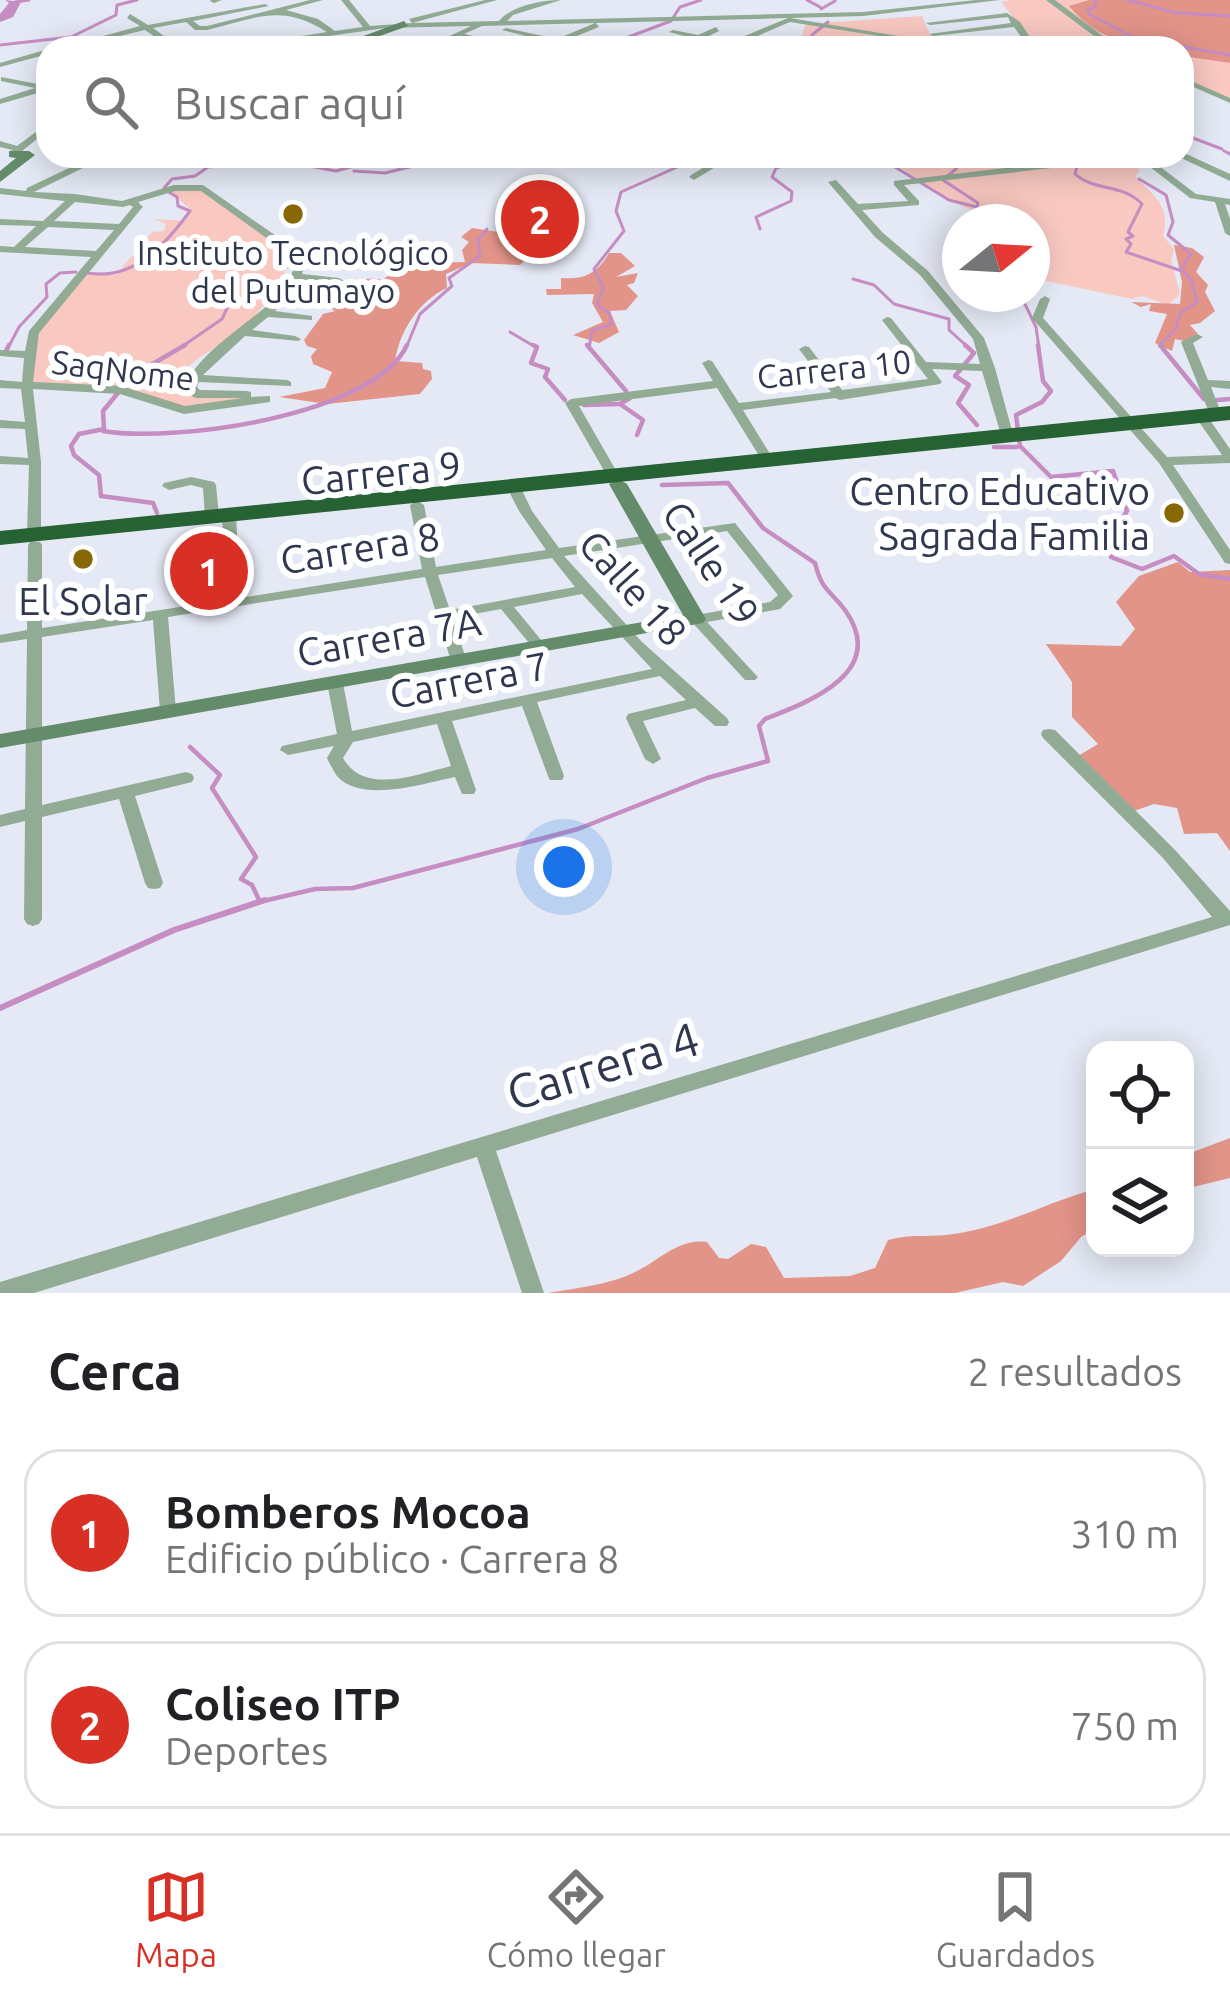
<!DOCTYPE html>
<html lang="es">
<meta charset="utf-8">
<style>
:root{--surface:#fff;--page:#f6f6f6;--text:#202124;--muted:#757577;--line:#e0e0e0;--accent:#d93025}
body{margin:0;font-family:Ubuntu,sans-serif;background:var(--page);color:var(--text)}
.controls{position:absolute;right:36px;bottom:36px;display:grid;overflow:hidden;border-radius:24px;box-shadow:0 6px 30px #0003}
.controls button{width:108px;height:108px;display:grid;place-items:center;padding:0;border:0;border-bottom:3px solid var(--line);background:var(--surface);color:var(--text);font:60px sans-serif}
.compass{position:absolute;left:942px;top:204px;width:108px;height:108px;border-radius:50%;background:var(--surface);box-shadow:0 6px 30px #0003;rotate:72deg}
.you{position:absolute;left:564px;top:867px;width:42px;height:42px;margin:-30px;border:9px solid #fff;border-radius:50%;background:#1a73e8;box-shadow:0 0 0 18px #1a73e833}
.badge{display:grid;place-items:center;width:78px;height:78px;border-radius:50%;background:var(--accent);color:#fff;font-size:39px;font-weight:700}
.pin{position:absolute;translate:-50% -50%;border:6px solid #fff;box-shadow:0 3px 12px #0006}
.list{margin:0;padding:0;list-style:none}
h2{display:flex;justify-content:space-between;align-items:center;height:156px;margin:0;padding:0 48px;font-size:51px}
h2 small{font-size:39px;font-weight:400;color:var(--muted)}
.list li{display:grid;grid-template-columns:78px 1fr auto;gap:36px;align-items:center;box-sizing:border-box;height:168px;margin:0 24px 24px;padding:0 24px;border:3px solid var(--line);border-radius:36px}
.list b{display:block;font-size:45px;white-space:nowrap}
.list p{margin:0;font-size:39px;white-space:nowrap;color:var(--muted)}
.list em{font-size:39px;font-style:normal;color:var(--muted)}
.icon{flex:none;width:66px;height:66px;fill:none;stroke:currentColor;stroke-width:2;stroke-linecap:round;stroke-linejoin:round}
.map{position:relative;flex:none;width:1230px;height:1293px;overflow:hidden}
.search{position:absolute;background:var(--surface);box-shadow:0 6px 30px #0003;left:36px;right:36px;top:36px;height:132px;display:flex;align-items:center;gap:30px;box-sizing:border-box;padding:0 42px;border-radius:36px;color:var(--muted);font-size:45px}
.sheet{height:540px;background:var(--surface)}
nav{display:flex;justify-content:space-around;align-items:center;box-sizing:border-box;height:168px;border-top:3px solid var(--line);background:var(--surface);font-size:33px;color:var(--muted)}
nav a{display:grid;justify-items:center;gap:6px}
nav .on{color:var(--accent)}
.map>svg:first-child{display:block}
</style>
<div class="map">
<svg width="1230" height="1293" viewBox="0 0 1230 1293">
<rect width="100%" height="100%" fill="#e4e9f5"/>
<g fill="#f8c8c1">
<polygon points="1012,0 1089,0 1070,7 1114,41 1139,48 1100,43 1038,48 1001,2"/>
<polygon points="922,16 931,37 948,48 758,48 783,38 801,38 806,24"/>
<polygon points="1182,56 1230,63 1230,99 1182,77"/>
<path d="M884 156H1123L1140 170 1135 177C1155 196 1171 207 1163 236L1174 249 1171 260 1180 294 1168 305 1142 296 1132 299 1032 278V222C970 222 931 188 884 156Z"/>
<path d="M196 189 208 193 298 259 297 268 286 269 283 276 262 290 272 295C264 305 255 316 246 326 226 344 185 361 176 382L182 385V394L262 398 187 408 132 391 32 386 39 332 86 273 116 275 131 257 145 251 140 247 152 232 164 231 166 224 154 219 185 221 191 210 170 191Z"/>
</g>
<g fill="#e39489">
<path d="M1089 0H1230V63L1182 56V48C1137 48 1100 43 1069 6Z"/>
<path d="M472 228 499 232 525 260 520 265 471 263 446 274 447 288C419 301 400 330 395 361L422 363 423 369 431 371 432 379 420 394 327 404 279 397 325 388 332 372 313 364 311 356 317 349 307 346 304 340 323 314 335 311 329 307C343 286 357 275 383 280L402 264 465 262 462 250 469 242 461 237Z"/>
<polygon points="1174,245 1192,248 1204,257 1196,272 1208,285 1205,292 1215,311 1200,323 1190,325 1198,334 1184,341 1175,339 1172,351 1155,343 1167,314 1149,311 1151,304 1141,307 1131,302 1180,304 1182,282"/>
<path d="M609 253H621L635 266 616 277 638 273 634 283 627 285 638 296 626 310 610 311 619 332 599 343 573 335 603 322 592 303 594 294 547 295 546 289H561V278C584 280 598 273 609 253Z"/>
<polygon points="1178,562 1190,572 1230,570 1230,851 1217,833 1184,834 1177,808 1154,804 1131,812 1078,756 1098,744 1072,717 1072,682 1046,644 1121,646 1135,629 1116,602 1139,576"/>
<polygon points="1230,1138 1230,1178 1185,1189 1185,1155"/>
<path d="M1095 1189V1229L1081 1237 1061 1261 1023 1286 1003 1282 955 1293H548C576 1288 610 1285 635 1272 659 1261 678 1238 707 1242L719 1258 728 1259 751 1244 766 1247 784 1278 850 1276 875 1268 888 1240C909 1234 925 1237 946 1235 998 1230 1045 1203 1095 1189Z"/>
</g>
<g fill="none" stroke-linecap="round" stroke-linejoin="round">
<g stroke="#c58dc2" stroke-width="3">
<polyline points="807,0 820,7"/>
<polyline points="1095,0 1096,6 1087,10 1091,15 1149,46 1173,45 1230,55"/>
<polyline points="1127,0 1177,13 1230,16"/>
<polyline points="15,2 29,0"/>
<polyline points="821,9 835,1"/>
<polyline points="0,45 71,37 116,15 117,5 137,0"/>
<polyline points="953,46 979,38"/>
<polyline points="599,48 671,21 680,7 701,0"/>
<polyline points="807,48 812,35 828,22"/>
<polyline points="1185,135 1222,149"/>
<polyline points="1224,151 1230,154"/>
<polyline points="877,156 949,200 977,207 986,222"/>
<polyline points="946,156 957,168 943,180 978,203 977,207"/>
<path d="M1053 156 1077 167 1075 174C1095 192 1122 183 1142 204L1128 232 1133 236 1126 239 1131 244 1126 252 1182 271"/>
<polyline points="354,171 385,173 454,156"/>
<polyline points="1139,179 1166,195 1173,222 1168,235 1191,254 1181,269 1192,281 1197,302 1180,313 1176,329 1160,345 1163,348"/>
<polyline points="164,188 172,179 195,176 208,167 278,160 336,171 390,156"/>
<polyline points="760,229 756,217 791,201 792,192 772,177 776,168 815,156"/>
<path d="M88 273C134 281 165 245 190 211L178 206 177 197 167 191"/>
<polyline points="853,279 874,285 894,304 949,319 949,330 969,348"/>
<polyline points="1027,294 1023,300 1036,327 1039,348"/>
<polyline points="510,332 537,348"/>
<polyline points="8,348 19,327 47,297 46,284 60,273 76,272"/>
<polyline points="180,348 222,319 237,287"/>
<polyline points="406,348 420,314 452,286 449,278 480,256 478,240 487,229"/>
<polyline points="589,348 592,331 612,324 609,313 597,305 603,288 594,269 624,231 616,211 621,192 693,160"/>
</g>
<g stroke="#c58dc2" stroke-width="4.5">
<polyline points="533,345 537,347 531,363 548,369 545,377 565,400"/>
<polyline points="587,345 626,391"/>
<polyline points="965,345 974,353 955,376 969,385 958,403 977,425"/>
<polyline points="1038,345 1043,381 1051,391 1042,402 1016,415 1020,446 1051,477 1113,471 1127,511 1115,530 1111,557 1142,569 1174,556 1199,574 1230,579"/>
<polyline points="1160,345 1204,399"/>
<polyline points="6,351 9,345"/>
<polyline points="630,398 620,404 643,420 637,435"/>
<polyline points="1217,400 1230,399"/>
<polyline points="584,405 620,404"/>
<path d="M103 431C174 443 374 416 407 345"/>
<polyline points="994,447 1017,447"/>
<polyline points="157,513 153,503 101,496 99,475 74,455 71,446 79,434 104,429 103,411 132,376 185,345"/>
<polyline points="190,747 220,775 212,788 256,857 241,879 252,885 260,902"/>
<path d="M255 903 315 889 353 888 578 829 707 778 768 761 759 726 765 719C809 702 889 672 845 610 829 589 822 591 815 563L763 528 728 483 662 485"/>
</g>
<polyline stroke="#c58dc2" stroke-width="6" points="0,1008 174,930 265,900"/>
<polygon fill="#c58dc2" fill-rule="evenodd" points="5,0 21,2 13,17 0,22 0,14 9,3"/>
<g fill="#91ab94" fill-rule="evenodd">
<polygon points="222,0 214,3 210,1 211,0"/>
<path d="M310 0H323L286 10 318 19 335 31 363 27 341 0H349L370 26 412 23 409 19 485 0H497L412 23 499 21C512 6 540 0 561 0L513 15 507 21 863 12 976 0H1000L863 16 790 18 952 45 955 48 790 22 739 44 753 48H718L723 45 700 40 685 48H675L692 38 669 32 673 30 698 35 716 27 719 31 707 37 730 42 788 18 596 23 599 27 547 48 542 46 549 42 502 30 506 28 557 39 595 23 482 26 464 34 505 43 502 47 458 37 434 48H424L471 26 385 28 245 48H225L327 32C281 3 256 18 207 30H195L186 22 153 28 180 48H171L166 44 130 48 161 41 145 30 71 48H59L140 26 127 18 130 14 148 25 265 4 269 6 193 21 200 26H207Z"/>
<polygon points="1046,0 1055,0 1119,48 1110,48"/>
<polygon points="1007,13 1020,22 1037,48 1029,48 1027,46 971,48 1024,41 1014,27 933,36 929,34 1011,23 1008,17 930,25 926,23"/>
<polygon points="782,38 789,40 774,48 764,48"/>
<polygon points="45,50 48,50 48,54 0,67 0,63"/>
<polygon points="48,69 48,74 40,76 40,72"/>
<polygon points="1,77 48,86 48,90 0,104 0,99 35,88 1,81"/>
<polygon points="1182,77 1230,98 1230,103 1182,82"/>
<polygon points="48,123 48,130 16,156 10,156 9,154 12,150 0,147 0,141 17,146"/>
<polygon points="1182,152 1230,174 1230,181 1179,157 1182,156"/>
<polygon points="677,156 695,156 722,163 694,180 689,177 691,175 709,164"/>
<polygon points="1107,156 1134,156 1130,159 904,185 919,201 919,205 862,210 883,233 928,271 984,338 995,368 1014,438 1012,441 1008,442 1002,438 982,371 932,369 942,382 940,384 840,400 835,398 743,410 775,462 769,466 763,462 717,388 579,406 618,474 612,478 606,474 565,403 571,399 713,381 702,363 708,360 712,361 739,403 831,392 799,349 805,346 809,347 842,390 928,379 882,320 887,317 891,318 926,362 980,364 973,339 920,275 875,237 828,182 836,180 858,204 908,201 894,185 894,181"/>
<polygon points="1136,156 1146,156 1196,194 1230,199 1230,205 1225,204 1230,219 1230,236 1225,233 1215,202 1190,198"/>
<path d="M90 158 93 159V163L34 192 75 194 122 201 174 185H203L305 256 381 262 386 265 381 268 306 262 302 274 339 278 344 281 339 284 299 279 291 292 327 297V301L287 298 275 311 312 316V320L268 317 252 330 295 336 301 339 299 341 245 336 203 375 287 380 291 382V386L199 382 197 387 200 390 247 391 251 392V397L270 396V402L184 414 120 394 33 389 41 462V534L34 538 27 534 29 465 0 464V456L28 458 25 429 0 428V420L25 422 21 389 0 388V380L22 382 24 358 0 356V350L25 351 29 331 91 257 0 252V246L14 247 36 226 0 225V219L43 221 65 201 0 194V188L26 191 27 188ZM175 191H201L297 260 290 278 281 291 277 292V296C252 323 198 351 185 387L193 397 197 398H243L185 406 121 386 33 382 39 333 141 209 143 207 138 202ZM75 202 123 207 130 205 133 207 119 224 54 221ZM48 227 114 230 96 251 25 247Z"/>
<polygon points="1045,296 1050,299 1043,318 1167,457 1222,455 1195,416 1201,412 1205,413 1230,449 1230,463 1173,465 1230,550 1230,564 1225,563 1159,463 1032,318 1040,299"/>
<polygon points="1197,334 1203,337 1193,343 1208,380 1230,381 1230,389 1211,387 1222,415 1220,418 1212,418 1210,415 1181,342"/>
<polygon points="191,477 214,482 216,485 219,516 217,519 212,520 205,516 203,488 191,485 169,490 162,486 164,483"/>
<path d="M512 480 519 484 532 511 559 548 735 523 793 596 780 609 707 622 755 674 758 677 755 680H745L689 619 696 615 770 602 778 595 727 531 564 556 642 642 727 718 729 722 727 726H715L695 708 643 721 661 759 653 764 645 759 626 718 628 714 686 700 660 676 537 702 564 776 562 780H550L548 776 522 706 452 721 476 790 474 794H462L455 777C424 783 362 804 337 776 336 775 327 759 327 758L334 746 288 755 280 750 282 746 337 734 327 683 335 678 343 683 352 731 652 669 582 594 514 607 546 646 539 651 534 649 501 609 452 618 467 661 459 666 451 661 425 577 168 617 176 711 168 716 160 711 153 620 42 637V805L186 772 192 774 194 778 192 782 135 796 163 883 160 888 154 889 148 888 145 883 119 799 42 817V919L39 924 33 926 27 924 24 919 25 821 0 827V815L25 809 27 639 0 643V635L27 630 28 545 30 542H40L42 545V628L226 600 222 514 229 510 236 514 240 598 422 569 410 505 417 501 424 505 436 567 546 550 519 511 505 484ZM552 558 575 587 450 610 438 575ZM437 724 451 766C418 774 364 796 343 758L353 742Z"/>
<polygon points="1049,729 1055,730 1175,850 1230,911 1230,925 496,1151 544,1293 522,1293 477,1157 34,1293 0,1293 0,1282 1212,917 1163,858 1043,738 1041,734 1043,730"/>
</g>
<g fill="#658c6a" fill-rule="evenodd">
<polygon points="404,21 408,26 346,48 331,48"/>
<polygon points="9,151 29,151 35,155 0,182 0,171 16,158 9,157"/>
<polygon points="618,479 627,484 706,619 703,623 0,748 0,734 683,615 609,484"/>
</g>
<polygon fill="#266233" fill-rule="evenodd" points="1230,406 1230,420 0,545 0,531"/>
</g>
<g fill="#876804" stroke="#fff" stroke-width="4.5">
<circle cx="293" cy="214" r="12"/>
<circle cx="1174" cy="513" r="12"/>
<circle cx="83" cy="559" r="12"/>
</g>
<g text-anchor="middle" stroke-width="12" stroke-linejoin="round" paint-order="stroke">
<g font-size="33" fill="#2f384f" stroke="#fff">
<text x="293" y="265">Instituto Tecnológico<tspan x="293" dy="38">del Putumayo</tspan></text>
</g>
<g font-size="33" fill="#2f384f" stroke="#fff">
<text transform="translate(834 369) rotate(-6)" y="12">Carrera 10</text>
<text transform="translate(123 370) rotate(7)" y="12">SaqNome</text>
</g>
<g font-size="39" fill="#2f384f" stroke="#fff">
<text transform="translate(381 473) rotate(-6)" y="14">Carrera 9</text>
<text transform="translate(360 548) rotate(-9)" y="14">Carrera 8</text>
<text transform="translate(711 563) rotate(56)" y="14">Calle 19</text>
<text transform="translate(633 588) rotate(48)" y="14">Calle 18</text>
<text transform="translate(389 637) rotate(-10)" y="14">Carrera 7A</text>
<text transform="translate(469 680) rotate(-11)" y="14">Carrera 7</text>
</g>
<g font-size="39" fill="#2f384f" stroke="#fff" text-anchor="end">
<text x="1150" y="505">Centro Educativo<tspan x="1150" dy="45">Sagrada Familia</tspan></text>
<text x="83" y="615" text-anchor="middle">El Solar</text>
</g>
<g font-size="48" fill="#2f384f" stroke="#fff">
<text transform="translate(603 1066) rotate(-17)" y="17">Carrera 4</text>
</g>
</g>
</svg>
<div class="controls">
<button><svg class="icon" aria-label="locate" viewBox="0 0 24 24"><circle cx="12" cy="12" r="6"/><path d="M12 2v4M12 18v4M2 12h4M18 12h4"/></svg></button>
<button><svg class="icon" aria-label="layers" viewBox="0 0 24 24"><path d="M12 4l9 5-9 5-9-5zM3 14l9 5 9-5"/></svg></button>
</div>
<svg class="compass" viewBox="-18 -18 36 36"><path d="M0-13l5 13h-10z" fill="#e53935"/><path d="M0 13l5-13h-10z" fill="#757577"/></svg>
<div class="you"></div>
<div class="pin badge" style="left:209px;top:571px">1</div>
<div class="pin badge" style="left:540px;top:219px">2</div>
<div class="search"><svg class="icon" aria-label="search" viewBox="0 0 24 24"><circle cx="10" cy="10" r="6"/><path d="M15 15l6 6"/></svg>Buscar aquí</div>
</div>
<section class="sheet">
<h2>Cerca<small>2 resultados</small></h2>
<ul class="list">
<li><span class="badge">1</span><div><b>Bomberos Mocoa</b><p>Edificio público · Carrera 8</p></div><em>310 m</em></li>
<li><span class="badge">2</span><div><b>Coliseo ITP</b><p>Deportes</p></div><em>750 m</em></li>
</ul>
</section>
<nav>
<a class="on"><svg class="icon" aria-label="map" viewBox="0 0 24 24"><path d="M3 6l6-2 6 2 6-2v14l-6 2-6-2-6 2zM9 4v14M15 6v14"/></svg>Mapa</a>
<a><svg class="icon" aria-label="directions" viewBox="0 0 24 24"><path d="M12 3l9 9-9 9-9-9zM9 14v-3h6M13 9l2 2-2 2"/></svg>Cómo llegar</a>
<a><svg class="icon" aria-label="saved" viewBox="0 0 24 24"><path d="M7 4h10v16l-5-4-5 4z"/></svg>Guardados</a>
</nav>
